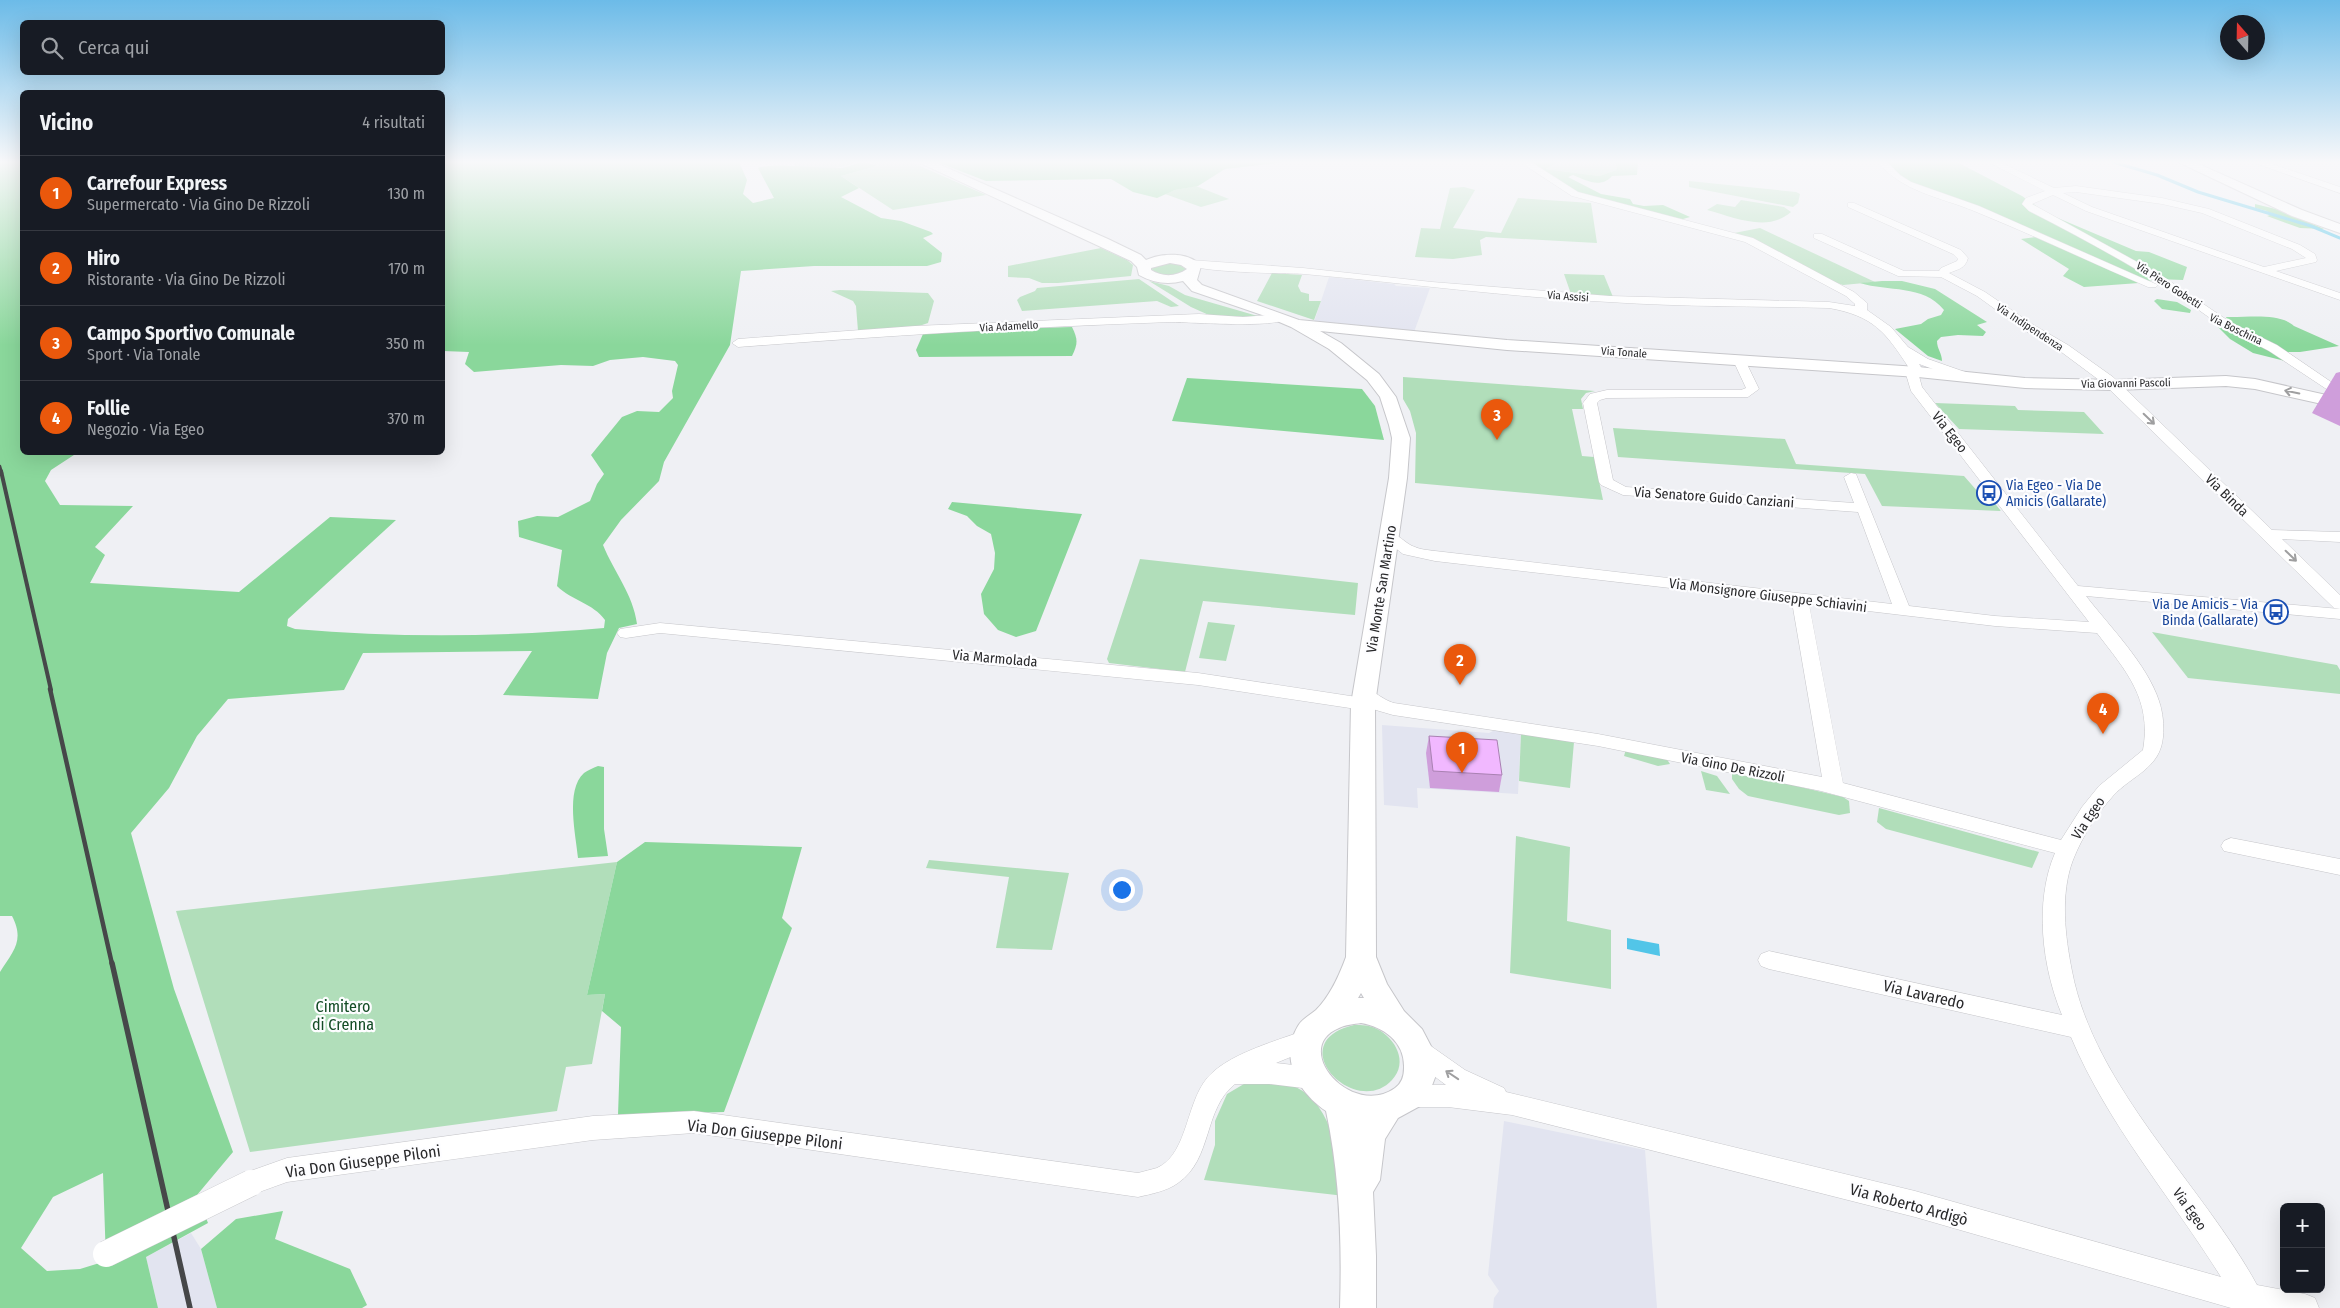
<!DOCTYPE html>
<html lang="it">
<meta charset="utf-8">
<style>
:root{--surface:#171b24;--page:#20242c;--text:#f1f3f6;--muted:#9ea1a6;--line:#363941;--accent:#ea580c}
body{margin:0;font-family:"Fira Sans Condensed",sans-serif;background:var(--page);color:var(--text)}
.controls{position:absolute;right:15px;bottom:15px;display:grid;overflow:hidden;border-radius:8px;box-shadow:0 5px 20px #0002}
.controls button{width:45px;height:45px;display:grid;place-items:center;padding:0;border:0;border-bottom:1px solid var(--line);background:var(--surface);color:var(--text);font:25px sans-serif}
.compass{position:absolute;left:2220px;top:15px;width:45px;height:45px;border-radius:50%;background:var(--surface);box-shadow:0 5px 20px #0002;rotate:340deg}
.you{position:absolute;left:1121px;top:889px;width:18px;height:18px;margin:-12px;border:4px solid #fff;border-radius:50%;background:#1a73e8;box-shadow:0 0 0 8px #1a73e833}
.badge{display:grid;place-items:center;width:32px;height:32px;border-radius:50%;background:var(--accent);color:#fff;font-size:16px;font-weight:700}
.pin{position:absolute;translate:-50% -41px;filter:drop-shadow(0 1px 2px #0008)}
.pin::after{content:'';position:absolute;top:26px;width:18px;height:15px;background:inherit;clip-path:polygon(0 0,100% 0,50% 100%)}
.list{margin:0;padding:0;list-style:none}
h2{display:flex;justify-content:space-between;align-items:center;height:65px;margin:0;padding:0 20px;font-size:21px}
h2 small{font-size:16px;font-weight:400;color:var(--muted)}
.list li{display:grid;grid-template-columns:32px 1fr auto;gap:15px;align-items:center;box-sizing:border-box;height:75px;padding:0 20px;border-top:1px solid var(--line)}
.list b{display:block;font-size:19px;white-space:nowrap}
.list p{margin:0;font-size:16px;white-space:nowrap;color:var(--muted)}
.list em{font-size:16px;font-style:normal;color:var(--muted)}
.icon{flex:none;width:28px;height:28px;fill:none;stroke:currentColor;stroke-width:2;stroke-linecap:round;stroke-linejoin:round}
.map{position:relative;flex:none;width:2340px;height:1308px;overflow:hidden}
.search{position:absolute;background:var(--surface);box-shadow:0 5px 20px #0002;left:20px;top:20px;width:425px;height:55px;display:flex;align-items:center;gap:12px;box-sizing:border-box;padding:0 18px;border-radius:8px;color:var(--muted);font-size:19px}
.panel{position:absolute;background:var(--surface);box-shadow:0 5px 20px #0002;left:20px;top:90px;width:425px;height:365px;border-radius:8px}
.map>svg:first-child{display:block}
</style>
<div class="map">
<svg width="2340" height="1308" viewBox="0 0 2340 1308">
<rect width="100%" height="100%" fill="#eff0f4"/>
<g fill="#e2e4f0">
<polygon points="1329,277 1394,284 1396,286 1430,288 1414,332 1314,322"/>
<polygon points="1382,725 1489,733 1495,730 1521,734 1518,794 1417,788 1418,808 1384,805"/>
<polygon points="1504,1121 1645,1150 1657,1308 1493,1308 1494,1298 1499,1291 1488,1275"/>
<polygon points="191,1233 201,1249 217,1308 158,1308 146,1257"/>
</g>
<g fill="#b1deba">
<path d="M794 162H856C837 171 816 169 795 167Z"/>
<polygon points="869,162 911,162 986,195 893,210 841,176 877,166"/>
<polygon points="1559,162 1614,162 1617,167 1616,170 1599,176 1546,169"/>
<polygon points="1689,181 1796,192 1800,194 1798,203 1793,207 1689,187"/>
<polygon points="1196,186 1229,199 1201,207 1165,194 1175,190"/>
<polygon points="1464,187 1475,190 1453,228 1501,233 1518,198 1591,203 1597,243 1486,237 1480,240 1482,255 1453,259 1415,257 1421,228 1440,229 1450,188"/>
<path d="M1741 200 1784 207 1791 212C1767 233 1734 217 1707 210L1717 204 1735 207Z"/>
<polygon points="1760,228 1875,282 1843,285 1830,281 1734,233"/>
<polygon points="1101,248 1127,260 1133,265 1131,276 1058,283 1042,283 1029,278 1008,277 1008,266"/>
<path d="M1159 263H1177L1186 269C1178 277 1157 279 1151 268Z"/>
<polygon points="1272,273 1302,275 1298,286 1301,292 1309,294 1309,301 1321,301 1314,320 1257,301"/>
<polygon points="1564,274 1604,275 1613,297 1571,294"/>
<polygon points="1139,279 1179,306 1171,307 1157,301 1022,311 1017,300 1020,297 1035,291 1037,288"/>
<polygon points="1149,281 1169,286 1185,295 1261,317 1211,316 1191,307"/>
<polygon points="840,290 928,293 934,301 928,323 919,326 858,331 856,306 853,301 831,291"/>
<polygon points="1403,377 1595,391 1586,393 1581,399 1583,409 1572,409 1582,456 1594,457 1603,500 1415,483 1416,433 1410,411 1403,399"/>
<polygon points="1935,403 2015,406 2018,410 2084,412 2104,434 1959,429"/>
<polygon points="1613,428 1785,439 1796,464 1964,476 1986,501 1993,501 2001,511 1882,506 1865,474 1618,457"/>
<polygon points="1140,559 1358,583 1355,615 1203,601 1185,672 1109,663 1107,659"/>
<polygon points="1208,622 1235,625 1226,661 1199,658"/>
<polygon points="2152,632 2337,665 2340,670 2340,694 2188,678"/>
<polygon points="1521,734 1574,742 1570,788 1519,781"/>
<polygon points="1626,749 1666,758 1670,764 1658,766 1624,756"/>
<polygon points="1701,771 1717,776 1730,794 1706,790"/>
<polygon points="1732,771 1843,797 1849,801 1850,813 1839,815 1748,796 1739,789 1732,779"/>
<polygon points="1879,808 2039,852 2032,868 1886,829 1877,822"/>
<polygon points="1516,836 1570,847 1567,921 1611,930 1611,989 1510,973"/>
<polygon points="929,860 1069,873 1052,950 996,948 1009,877 926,868"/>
<polygon points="617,862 587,995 605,994 592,1064 566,1067 557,1111 250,1152 176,911"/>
<path d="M1354 1025C1362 1025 1370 1025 1377 1029 1395 1038 1409 1062 1392 1080 1355 1120 1280 1042 1354 1025Z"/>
<path d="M1249 1081C1262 1082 1280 1081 1291 1085 1333 1101 1339 1159 1345 1196L1204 1180 1215 1145V1121L1227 1094Z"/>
</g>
<g fill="#8ad79b" fill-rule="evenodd">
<path d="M0 162H22V452L77 453 51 470 45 481 60 505 133 506 95 547 105 555 90 583 239 592 330 517 396 520 288 619 287 626 295 629C398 638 502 637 604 628L605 620C593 603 572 601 557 586L562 550 519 537 518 521 537 516 558 517 590 501 597 484 604 474 591 455 622 417 637 411 659 412 673 398 672 391 678 365 675 361 643 357 610 360 593 366 561 365 474 372 465 364 469 352 443 351V162H739L747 180 743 194 753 203 774 198 758 168 761 167C787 163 813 169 840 168 856 167 858 157 877 166L841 176 859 188 841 197 881 218 901 221 931 232 933 234 923 238 942 253 941 262 927 266H814L741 271 730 345 664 462 659 481 621 520 603 545C614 572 633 594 637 624L619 628 607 653 598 699 503 695 532 651 363 653 344 690 228 699 197 736 169 788 131 833 174 989 233 1152 197 1195 208 1223 146 1257 158 1308H0V972C13 951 25 941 12 916H0ZM103 1173 106 1261 80 1269 47 1271 21 1248 53 1197Z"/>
<polygon points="937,162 1289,162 1225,169 1198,186 1175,190 1157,198 1133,192 1111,179 986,181"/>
<path d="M1530 162H1559L1546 169 1599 176 1616 170 1617 167 1614 162H1638L1637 175 1612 176C1601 189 1585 180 1573 175L1568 177 1601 194 1630 199 1633 204 1644 206 1663 205 1690 217 1683 219 1673 218 1579 193Z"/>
<polygon points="1885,162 1957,162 2022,196 2046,213 2136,251 2149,252 2187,267 2183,280 2157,279 2139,283 2084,287 2063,276 2069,269 2021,239 2043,236 1904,180"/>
<polygon points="2255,204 2284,211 2324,229 2300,228 2267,216 2270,215 2267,211 2255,208"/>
<path d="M1882 281H1902L1935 289 1987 322 1977 325 1986 332 1983 336 1958 335 1941 337 1937 341C1937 349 1942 353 1942 361L1928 356 1895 329 1921 324 1928 319 1941 315 1944 310C1923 284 1888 292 1860 283Z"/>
<polygon points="2157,299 2177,302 2191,310 2190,313 2162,309 2154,301"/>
<path d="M2226 317C2246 318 2279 312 2294 326L2339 346 2300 352H2287L2228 321Z"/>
<path d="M1072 327C1078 339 1078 344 1072 356L919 357 916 350 923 334 933 331Z"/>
<polygon points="2218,327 2231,329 2289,362 2253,353 2230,339"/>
<polygon points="1187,378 1362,389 1375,406 1384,440 1172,421"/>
<polygon points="952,502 1082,514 1036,631 1016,637 998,630 984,614 981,594 994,569 995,553 991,534 977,526 967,516 948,509"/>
<path d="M598 766 604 767V829L608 856 578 858C576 835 565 790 584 773 588 770 593 768 598 766Z"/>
<polygon points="645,842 802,847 782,918 792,928 724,1112 618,1115 621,1027 602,1011 605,994 587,995 617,862"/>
<polygon points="283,1211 275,1239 350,1269 367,1305 362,1308 217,1308 201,1249 236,1219"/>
</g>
<polygon fill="#52c5e8" points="1627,938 1659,944 1660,956 1627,949"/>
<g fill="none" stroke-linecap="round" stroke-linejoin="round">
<polyline stroke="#52c5e8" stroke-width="3" points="2113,162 2157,175 2198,192 2311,226 2340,238"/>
<defs>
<g id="minor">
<path d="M1520 162H1531L1578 192 1753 238 1854 292 1867 303V310L1891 327 1908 347 1928 359 1968 373 1969 376 1963 380 1919 364 1924 372 1919 376 1922 387 2078 586 2340 609 2334 608 2103 383 2060 351 2024 330 1977 296 1941 277 1898 276 1814 238V234H1822L1904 271H1939L1941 268 1957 261 1958 259 1953 254 1848 207V203H1854L1961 250 1968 258C1965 269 1958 269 1949 273L1985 292 2032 324 2068 345 2113 377 2272 530 2340 532V542L2282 539 2340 595V619L2086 596C2110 627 2147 664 2159 701 2163 713 2164 725 2163 737 2160 769 2132 775 2113 796 2096 815 2082 837 2073 860 2060 894 2065 936 2072 971 2094 1087 2202 1184 2257 1285L2305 1294 2315 1298 2319 1308H2231L1915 1217 1512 1115 1448 1107H1407L1398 1104 1394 1096 1398 1088 1407 1085H1446L1410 1058 1407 1051 1410 1044 1419 1041 1428 1044 1465 1070 1504 1088 1506 1092 1915 1191 2221 1277C2171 1197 2108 1125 2071 1037L1769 969 1761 966 1758 960 1761 954 1769 951 2062 1015C2042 967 2034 902 2055 853L1821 791 1598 746 1393 715 1369 708 1363 710 1198 685 660 633 626 638 620 637 617 633 620 629 660 623 1198 673 1357 697 1355 694 1358 690C1371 686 1380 699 1394 703L1598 734 1822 777 1792 602 1435 561 1403 554 1381 537 1384 534C1397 530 1403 543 1415 547 1421 550 1429 550 1435 551L1892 604 1858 512 1623 495 1601 485 1599 482 1583 403 1590 394 1607 390H1741L1746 388 1733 360 1739 356 1745 360 1759 389 1748 397 1607 398 1600 400 1597 403 1613 480 1626 487 1854 503 1844 477 1851 473 1856 474 1909 606 1995 616 2089 622 1911 391 1905 371 1909 368C1885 331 1873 316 1829 308 1756 306 1682 307 1609 302 1507 297 1406 283 1304 274 1284 273 1195 273 1185 263L1190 260 1303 268 1432 282 1610 296 1829 302 1855 306V304L1846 296 1745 242 1572 196ZM1809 604 1995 626 2097 633C2126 671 2152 699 2143 750L2099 786 2082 807 2061 840 1843 783Z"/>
<path d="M1878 162H1887L1900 175 1911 182 1979 206 2158 285 2156 287H2148C2090 262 2033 235 1974 211 1940 197 1902 192 1878 162Z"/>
<path d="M1988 162H2000L2054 188 2076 186 2162 198 2209 209 2300 245 2315 254 2317 260 2316 262 2276 271 2340 293V300L2086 211 2053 195 2032 204 2159 274 2230 322 2277 345 2340 388V398L2269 351 2211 321 2210 318C2153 276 2091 243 2029 211L2022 204 2026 198 2045 191ZM2076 192 2162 204 2202 213 2292 249 2306 258 2264 267 2092 207 2063 193Z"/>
<polygon points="2252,162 2266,162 2340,187 2340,193"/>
<path d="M1199 314 1243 317 1281 314 1287 318C1277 329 1191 322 1171 322 1027 327 882 336 738 347L732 343 738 339 915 326Z"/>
<polygon points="2231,838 2340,859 2340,875 2224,851 2221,846 2224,841"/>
<path d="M1306 1030 1315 1033 1318 1040 1315 1047 1276 1063 1311 1067 1320 1070 1323 1078 1320 1086 1311 1089 1269 1084H1235C1203 1109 1213 1159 1178 1183 1167 1191 1151 1194 1138 1197L694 1133 593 1140 287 1182 251 1195 242 1192 238 1183 242 1174 287 1158 593 1116 694 1111 1138 1173C1144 1171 1151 1170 1157 1168 1190 1153 1185 1097 1212 1073 1233 1053 1278 1040 1306 1030Z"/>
</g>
<g id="tertiary">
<path d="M918 162H934L1108 239 1141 255 1146 260C1161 253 1189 251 1201 266L1197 280 1202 285 1299 320 1507 340 1918 367 2025 378 2114 380 2226 376 2255 379 2340 398V408L2255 389 2226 386 2114 390 2025 388 1918 377 1507 350 1320 331 1341 343 1379 374 1396 397 1410 438 1407 478 1375 704 1376 957 1387 984 1404 1011 1422 1029 1433 1050 1436 1062V1075L1428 1096 1420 1106 1398 1118 1385 1139 1380 1180 1373 1192 1376 1256V1308H1340C1342 1242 1340 1176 1326 1111 1298 1092 1279 1058 1298 1026 1302 1019 1310 1015 1316 1010 1330 996 1339 976 1346 957L1351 704 1389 478 1392 438 1389 425 1380 397 1367 380 1329 349 1291 327 1265 316 1192 291 1183 281C1168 285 1153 283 1139 275L1137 267 1131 261ZM1170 263 1181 265 1187 269C1176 277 1162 277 1151 270V268ZM1361 993 1364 998H1358ZM1361 1023C1384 1027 1405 1042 1404 1068 1404 1076 1402 1083 1395 1088 1351 1119 1290 1048 1339 1028 1345 1025 1354 1024 1361 1023Z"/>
<polygon points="2178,162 2194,162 2302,210 2340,224 2340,233 2292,216"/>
</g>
</defs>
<use href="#minor" stroke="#c6c6ca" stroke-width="1"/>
<use href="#tertiary" stroke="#c6c6ca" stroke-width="2"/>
<use href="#minor" fill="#fff" fill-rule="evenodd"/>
<use href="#tertiary" fill="#fff" fill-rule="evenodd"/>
<polyline stroke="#464749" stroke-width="2.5" points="0,466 2,473"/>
<polyline stroke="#464749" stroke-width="4" points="1,471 51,690"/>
<polyline stroke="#464749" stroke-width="4.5" points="50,689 112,964"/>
<polyline stroke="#464749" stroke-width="5.5" points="112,963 190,1308"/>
<defs>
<polyline id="minor-bridge" points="106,1254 251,1183"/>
</defs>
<use href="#minor-bridge" stroke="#c6c6ca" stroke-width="27" stroke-linecap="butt"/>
<use href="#minor-bridge" stroke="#fff" stroke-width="26"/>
</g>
<g fill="#cf9edb">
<polygon points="2340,372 2340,426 2312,413 2336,373"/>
<polygon points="1429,736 1502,775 1499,792 1430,788 1426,753"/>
</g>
<polygon fill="#f1b8ff" stroke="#a981b2" points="1429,736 1497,740 1502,775 1433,771"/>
<defs><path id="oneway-shaft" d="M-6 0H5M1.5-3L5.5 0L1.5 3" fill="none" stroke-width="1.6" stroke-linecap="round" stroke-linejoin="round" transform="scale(1.25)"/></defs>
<g stroke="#9f9fa0">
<use href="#oneway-shaft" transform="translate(2292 392) rotate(-168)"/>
<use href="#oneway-shaft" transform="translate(2149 419) rotate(44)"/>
<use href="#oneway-shaft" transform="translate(2291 556) rotate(44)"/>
<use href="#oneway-shaft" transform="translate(1452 1075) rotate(-146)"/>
</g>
<linearGradient id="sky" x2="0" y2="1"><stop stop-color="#6cbbe8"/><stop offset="0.47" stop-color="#f8f8fa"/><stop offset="1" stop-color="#f8f8fa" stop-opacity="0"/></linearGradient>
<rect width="2340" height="345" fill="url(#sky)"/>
<defs>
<symbol id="bus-ring" viewBox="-11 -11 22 22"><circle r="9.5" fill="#fdfdff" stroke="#1a4fb4" stroke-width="1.5"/><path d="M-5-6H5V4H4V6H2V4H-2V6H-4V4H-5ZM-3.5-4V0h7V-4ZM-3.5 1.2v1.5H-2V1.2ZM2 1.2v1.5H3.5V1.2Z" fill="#1a4fb4"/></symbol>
</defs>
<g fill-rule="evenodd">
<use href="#bus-ring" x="1975" y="479" width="28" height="28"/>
<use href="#bus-ring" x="2262" y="598" width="28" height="28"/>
</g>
<g text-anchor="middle" stroke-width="4.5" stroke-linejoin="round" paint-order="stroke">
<g font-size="11" fill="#29292b" stroke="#fdfdff">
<text transform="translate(2169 285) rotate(33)" y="4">Via Piero Gobetti</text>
<text transform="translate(1568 296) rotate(4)" y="4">Via Assisi</text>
<text transform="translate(1009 326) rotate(-3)" y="4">Via Adamello</text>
<text transform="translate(2030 327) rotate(33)" y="4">Via Indipendenza</text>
<text transform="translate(2236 329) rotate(26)" y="4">Via Boschina</text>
<text transform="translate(1624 352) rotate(4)" y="4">Via Tonale</text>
<text transform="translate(2126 383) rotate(-1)" y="4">Via Giovanni Pascoli</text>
</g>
<g font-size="14" fill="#29292b" stroke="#fdfdff">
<text transform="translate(1950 432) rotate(52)" y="5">Via Egeo</text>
<text transform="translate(2227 495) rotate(44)" y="5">Via Binda</text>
<text transform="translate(1714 497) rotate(4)" y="5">Via Senatore Guido Canziani</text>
<text transform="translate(1381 589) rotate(-81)" y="5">Via Monte San Martino</text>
<text transform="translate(1768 595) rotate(7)" y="5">Via Monsignore Giuseppe Schiavini</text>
<text transform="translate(995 658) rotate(5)" y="5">Via Marmolada</text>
<text transform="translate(1733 767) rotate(11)" y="5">Via Gino De Rizzoli</text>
<text transform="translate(2088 818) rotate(-56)" y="5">Via Egeo</text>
<text transform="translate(2190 1209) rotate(55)" y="5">Via Egeo</text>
</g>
<g font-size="14" fill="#164399" stroke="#fdfdff" text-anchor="start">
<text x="2006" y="490">Via Egeo - Via De<tspan x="2006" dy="16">Amicis (Gallarate)</tspan></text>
<text x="2258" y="609" text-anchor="end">Via De Amicis - Via<tspan x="2258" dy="16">Binda (Gallarate)</tspan></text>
</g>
<g font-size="16" fill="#29292b" stroke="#fdfdff">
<text transform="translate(1924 994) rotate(13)" y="6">Via Lavaredo</text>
<text transform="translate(765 1134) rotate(7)" y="6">Via Don Giuseppe Piloni</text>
<text transform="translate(363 1161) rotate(-8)" y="6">Via Don Giuseppe Piloni</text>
<text transform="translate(1909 1204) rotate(15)" y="6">Via Roberto Ardigò</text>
</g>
<g font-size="16" fill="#144c26" stroke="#fdfdff">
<text x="343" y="1012">Cimitero<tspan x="343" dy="18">di Crenna</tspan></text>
</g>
</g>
</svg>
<div class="controls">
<button>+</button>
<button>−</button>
</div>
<svg class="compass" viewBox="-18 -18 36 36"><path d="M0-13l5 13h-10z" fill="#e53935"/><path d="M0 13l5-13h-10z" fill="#9ea1a6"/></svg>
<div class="you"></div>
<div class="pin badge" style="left:1462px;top:773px">1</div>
<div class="pin badge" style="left:1460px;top:685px">2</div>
<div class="pin badge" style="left:1497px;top:440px">3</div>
<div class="pin badge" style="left:2103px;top:734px">4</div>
<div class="search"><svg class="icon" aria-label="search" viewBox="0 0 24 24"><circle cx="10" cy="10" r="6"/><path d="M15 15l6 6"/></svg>Cerca qui</div>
<section class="panel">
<h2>Vicino<small>4 risultati</small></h2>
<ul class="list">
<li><span class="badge">1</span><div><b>Carrefour Express</b><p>Supermercato · Via Gino De Rizzoli</p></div><em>130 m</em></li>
<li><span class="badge">2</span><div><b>Hiro</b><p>Ristorante · Via Gino De Rizzoli</p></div><em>170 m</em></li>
<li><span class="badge">3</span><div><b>Campo Sportivo Comunale</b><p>Sport · Via Tonale</p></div><em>350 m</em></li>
<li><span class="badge">4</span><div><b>Follie</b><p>Negozio · Via Egeo</p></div><em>370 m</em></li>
</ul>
</section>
</div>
